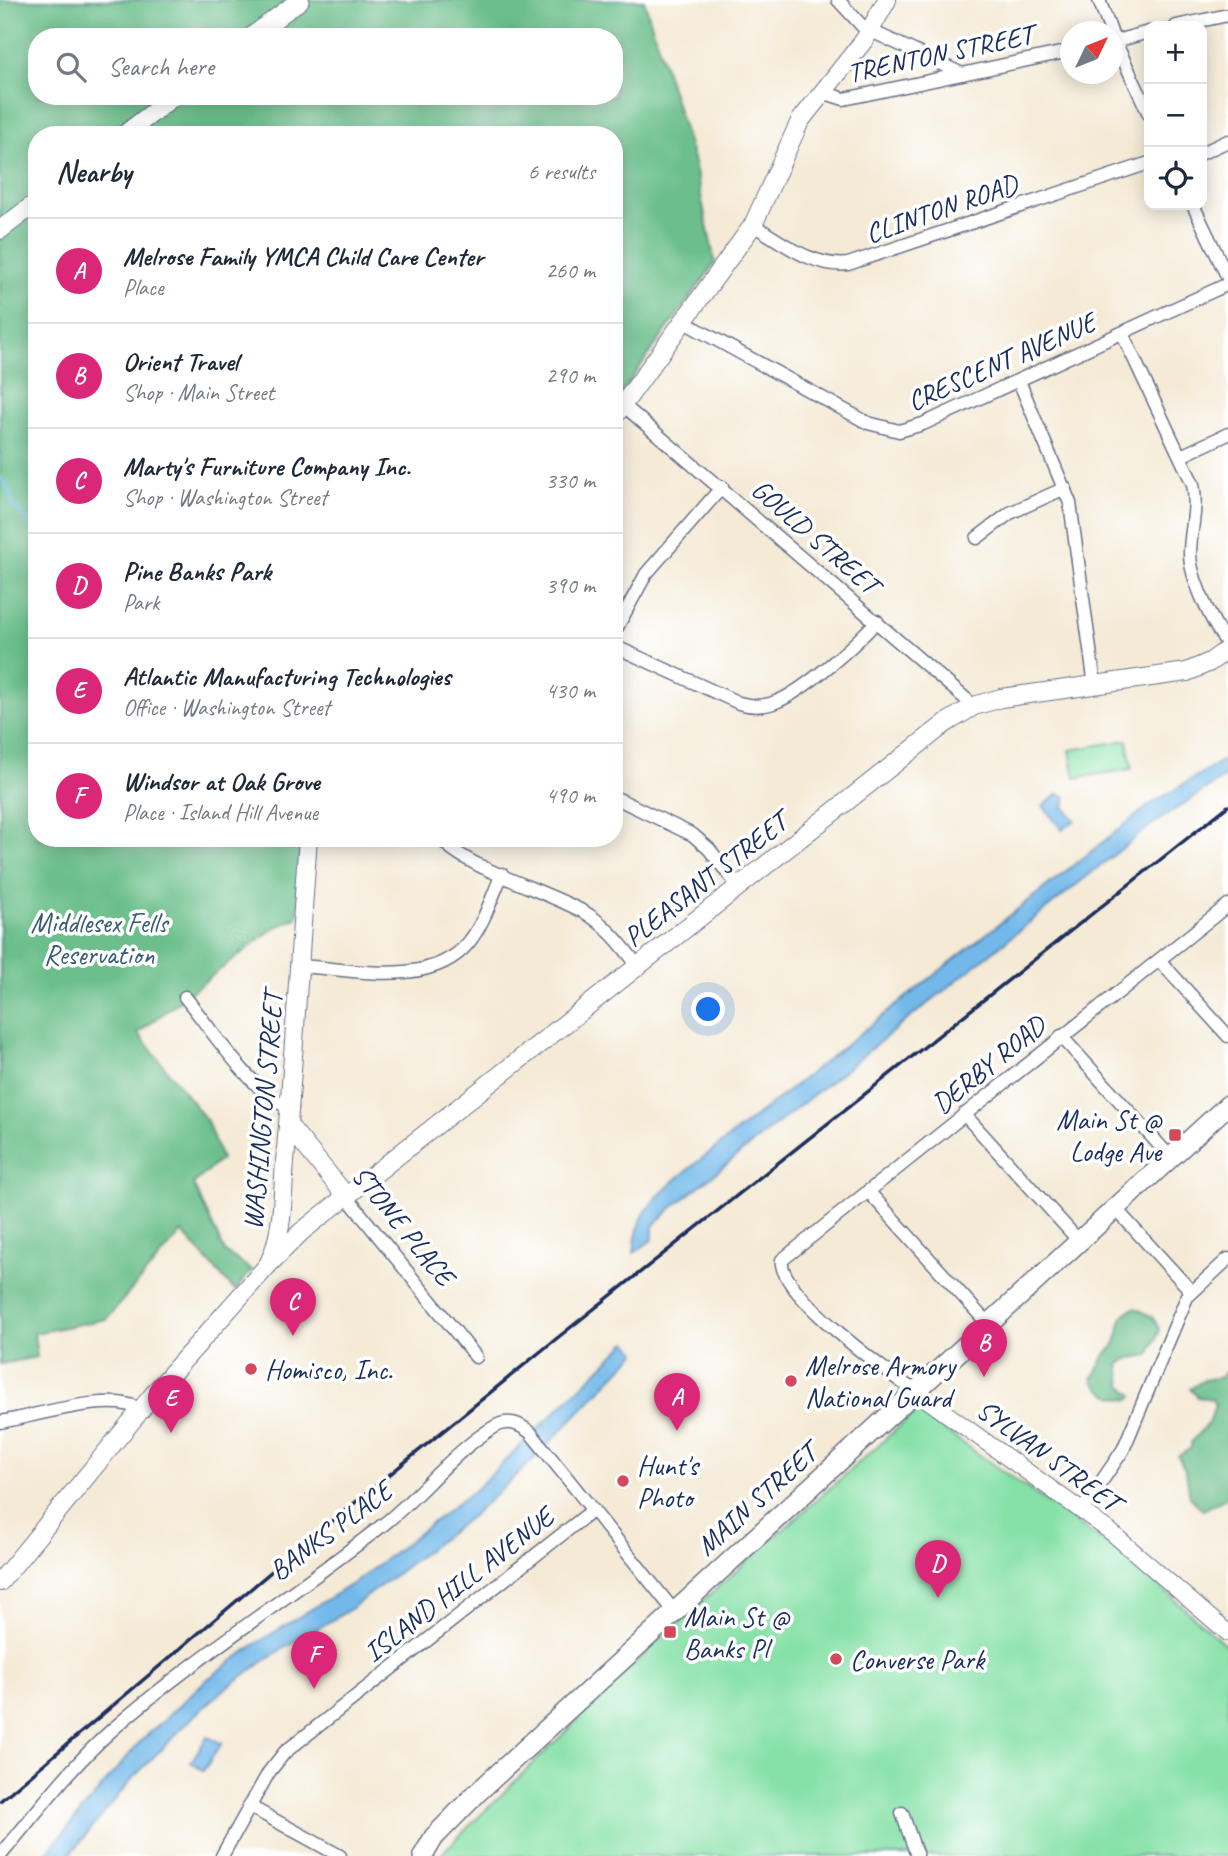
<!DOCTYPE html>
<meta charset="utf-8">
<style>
:root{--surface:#fff;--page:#f6f6f7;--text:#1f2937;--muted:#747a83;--line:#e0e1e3;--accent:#db2777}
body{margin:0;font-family:Caveat,sans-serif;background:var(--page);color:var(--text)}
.controls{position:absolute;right:21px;top:21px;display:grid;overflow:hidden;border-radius:14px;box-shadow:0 4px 18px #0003}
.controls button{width:63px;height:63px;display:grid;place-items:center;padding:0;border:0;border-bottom:2px solid var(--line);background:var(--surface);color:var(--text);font:35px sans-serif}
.compass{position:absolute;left:1060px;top:21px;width:63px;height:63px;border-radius:50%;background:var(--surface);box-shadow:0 4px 18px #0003;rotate:47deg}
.you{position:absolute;left:709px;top:1010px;width:24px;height:24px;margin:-18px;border:5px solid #fff;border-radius:50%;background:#1a73e8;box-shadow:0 0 0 10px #1a73e833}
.badge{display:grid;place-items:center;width:46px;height:46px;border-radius:50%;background:var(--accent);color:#fff;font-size:23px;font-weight:700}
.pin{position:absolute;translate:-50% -58px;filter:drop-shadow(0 2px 4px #0008)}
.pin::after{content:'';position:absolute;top:37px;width:24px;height:21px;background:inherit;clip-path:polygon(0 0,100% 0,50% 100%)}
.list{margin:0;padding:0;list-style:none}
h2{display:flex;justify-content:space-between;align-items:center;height:91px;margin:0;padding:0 28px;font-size:30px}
h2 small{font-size:23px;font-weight:400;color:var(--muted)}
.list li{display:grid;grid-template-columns:46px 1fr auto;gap:21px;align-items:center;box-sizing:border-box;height:105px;padding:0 28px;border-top:2px solid var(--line)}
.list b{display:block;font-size:26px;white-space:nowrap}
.list p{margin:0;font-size:23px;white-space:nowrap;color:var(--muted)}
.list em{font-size:23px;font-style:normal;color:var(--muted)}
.icon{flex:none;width:38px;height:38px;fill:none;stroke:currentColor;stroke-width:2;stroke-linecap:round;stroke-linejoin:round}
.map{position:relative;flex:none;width:1228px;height:1856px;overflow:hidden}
.search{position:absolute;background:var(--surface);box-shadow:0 4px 18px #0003;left:28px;top:28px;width:595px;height:77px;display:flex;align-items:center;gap:18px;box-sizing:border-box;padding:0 24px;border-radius:28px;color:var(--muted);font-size:26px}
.panel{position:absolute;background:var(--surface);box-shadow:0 4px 18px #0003;left:28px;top:126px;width:595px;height:721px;border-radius:28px}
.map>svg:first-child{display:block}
</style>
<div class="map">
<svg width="1228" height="1856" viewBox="0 0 1228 1856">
<rect width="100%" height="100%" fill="#fff"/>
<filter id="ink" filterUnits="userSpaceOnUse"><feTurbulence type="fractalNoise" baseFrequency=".0143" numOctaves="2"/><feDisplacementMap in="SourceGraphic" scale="14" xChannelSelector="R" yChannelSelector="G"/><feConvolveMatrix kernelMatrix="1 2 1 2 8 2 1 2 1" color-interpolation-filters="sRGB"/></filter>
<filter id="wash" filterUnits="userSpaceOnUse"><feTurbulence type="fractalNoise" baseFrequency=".00686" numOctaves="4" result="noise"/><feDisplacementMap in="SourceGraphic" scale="28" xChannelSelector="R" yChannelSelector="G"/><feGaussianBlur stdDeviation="1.57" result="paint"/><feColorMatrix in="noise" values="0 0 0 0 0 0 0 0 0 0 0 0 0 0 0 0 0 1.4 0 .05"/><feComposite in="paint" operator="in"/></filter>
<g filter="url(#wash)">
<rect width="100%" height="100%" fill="#f4ead6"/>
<g fill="#86e1a7" stroke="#508882" stroke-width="2">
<polygon points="1127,740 1132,769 1075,778 1070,750"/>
<polygon points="917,1411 1132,1562 1228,1647 1228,1856 439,1856 665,1634"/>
</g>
<g fill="#6cbf8c" stroke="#447775" stroke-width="2" fill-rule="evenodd">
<path d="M0 0H644L694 162 715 263 614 403V135H37V838H300L298 917 274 928 138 1033 207 1121 221 1159 193 1184 225 1252 252 1270 235 1291 182 1232 106 1319 34 1333 37 1357 0 1364ZM37 37H614V96H37Z"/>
<path d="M1135 1308 1153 1317 1160 1330 1149 1355 1127 1359 1119 1365 1122 1385 1133 1395 1130 1400C1115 1398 1097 1392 1092 1378 1099 1371 1099 1366 1103 1358 1105 1353 1111 1350 1114 1346 1124 1332 1114 1315 1135 1308Z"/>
<polygon points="1228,1369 1228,1497 1203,1510 1190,1497 1186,1472 1178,1456 1191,1448 1191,1442 1210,1421 1215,1405 1212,1399 1198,1397 1190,1389 1204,1380 1221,1377"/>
</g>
<g fill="#72b9ea" stroke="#4674a4" stroke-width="2">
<path d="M1228 757V775L1150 826 673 1207 653 1226V1239L634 1253C637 1213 651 1202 680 1176L1151 804Z"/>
<polygon points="1058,794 1066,797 1064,807 1075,820 1062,830 1043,806"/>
<polygon points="627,1342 637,1352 531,1462 473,1515 349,1610 274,1654 225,1689 195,1715 132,1779 69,1856 44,1856 139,1743 205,1681 257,1643 358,1580 476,1489"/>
<polygon points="207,1737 222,1743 203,1771 191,1762"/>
</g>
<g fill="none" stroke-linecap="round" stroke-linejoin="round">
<polyline stroke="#72b9ea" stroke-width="3.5" points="0,478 9,490 12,504 37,531"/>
</g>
</g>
<g filter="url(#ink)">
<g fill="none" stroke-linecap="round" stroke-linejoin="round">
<defs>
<g id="minor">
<polyline points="838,0 863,27 962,74"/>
<polyline points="1099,0 1111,32"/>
<polyline points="1176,26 1228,15"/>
<polyline points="1112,35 1149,114"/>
<polyline points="1112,42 1149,32"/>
<polyline points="822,92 844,99 1070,51"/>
<polyline points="1202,153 1228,141"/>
<polyline points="1193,205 1228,278"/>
<path d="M753 225C782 242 813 268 848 264L1149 163"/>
<polyline points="684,322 868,423 899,431 923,424 1228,284"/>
<path d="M1122 333 1193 484C1198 509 1190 530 1190 554 1190 577 1213 626 1228 644"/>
<polyline points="1019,381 1070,503 1095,686"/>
<polyline points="623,405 974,706"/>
<polyline points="1181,456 1228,434"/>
<polyline points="977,538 1010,513 1065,488"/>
<polyline points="614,633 646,574 722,487"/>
<path d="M614 646 739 703C752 707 765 707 778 701 805 690 856 644 877 621"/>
<polyline points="614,797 693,835 709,849 738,886"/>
<path d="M440 838C467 870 550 891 589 915 609 928 623 947 638 966"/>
<polyline points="1159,960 1228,1036"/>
<path d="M300 966C352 969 432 989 469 942 484 923 492 897 502 874"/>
<path d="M185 997C208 1025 258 1101 292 1108"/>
<polyline points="1061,1036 1171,1158"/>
<polyline points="964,1114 1079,1241"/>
<polyline points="868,1191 988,1324"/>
<polyline points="346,1196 476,1357"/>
<polyline points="1115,1208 1191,1291"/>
<path d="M915 1391C889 1374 776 1291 782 1260L1228 905"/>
<path d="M0 1422C32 1417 115 1390 140 1410"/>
<polyline points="1082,1510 1123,1450 1187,1297 1228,1259"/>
<polyline points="249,1806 340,1856"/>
<polyline points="902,1813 917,1856"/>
<path d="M0 1856C36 1813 71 1766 113 1729 199 1654 295 1594 384 1524 422 1494 454 1450 496 1426 509 1419 519 1424 530 1432L674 1611"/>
<polyline points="222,1856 269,1772 285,1752 593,1510"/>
</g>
<polyline id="tertiary" points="915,1391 1111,1532 1228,1633"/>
<g id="secondary">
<polyline points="251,37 300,0"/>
<polyline points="124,135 174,96"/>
<polyline points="0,230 37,202"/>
<polyline points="614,417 753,225 800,121 865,39 887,0"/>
<polyline points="290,1127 346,1196"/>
<polyline points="268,1265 301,1232 946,723 974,706 1001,698 1187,672 1210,662 1228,649"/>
<path d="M0 1582 157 1390 268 1265C284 1233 282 1197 285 1162 294 1054 300 946 308 838"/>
</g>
<polyline id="primary" points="423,1856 434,1837 477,1793 1228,1105"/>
</defs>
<use href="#minor" stroke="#677088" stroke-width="15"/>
<use href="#tertiary" stroke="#677088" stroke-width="18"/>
<use href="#secondary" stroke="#677088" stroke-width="20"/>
<use href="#primary" stroke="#677088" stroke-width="22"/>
<use href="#minor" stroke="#fff" stroke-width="12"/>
<use href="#tertiary" stroke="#fff" stroke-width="16"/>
<use href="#secondary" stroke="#fff" stroke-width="18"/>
<use href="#primary" stroke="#fff" stroke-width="19"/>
<polyline stroke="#1b2f5e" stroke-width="3.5" points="0,1801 292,1554 556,1339 1228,806"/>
</g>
</g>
<g fill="#d1495b" stroke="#fff" stroke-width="2.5">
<rect x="1168" y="1128" width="14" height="14" rx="3.5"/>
<circle cx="251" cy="1369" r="7"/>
<circle cx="791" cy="1381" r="7"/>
<circle cx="623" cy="1481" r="7"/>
<rect x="663" y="1625" width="14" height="14" rx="3.5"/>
<circle cx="836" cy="1659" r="7"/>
</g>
<g text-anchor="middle" stroke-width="7" stroke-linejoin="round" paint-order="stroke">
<g font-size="28" fill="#1b2f5e" stroke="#fff">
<text transform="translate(940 53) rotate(-12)" y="10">TRENTON STREET</text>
<text transform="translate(941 208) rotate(-19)" y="10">CLINTON ROAD</text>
<text transform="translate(1001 361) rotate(-24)" y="10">CRESCENT AVENUE</text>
<text transform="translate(816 536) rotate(41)" y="10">GOULD STREET</text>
<text transform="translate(705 879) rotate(-38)" y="10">PLEASANT STREET</text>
<text transform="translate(988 1064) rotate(-39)" y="10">DERBY ROAD</text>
<text transform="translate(262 1111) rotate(-85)" y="10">WASHINGTON STREET</text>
<text transform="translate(404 1225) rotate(51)" y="10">STONE PLACE</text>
<text transform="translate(1049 1455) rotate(36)" y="10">SYLVAN STREET</text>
<text transform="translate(756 1499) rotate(-42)" y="10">MAIN STREET</text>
<text transform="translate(330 1530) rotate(-37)" y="10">BANKS PLACE</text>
<text transform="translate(458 1584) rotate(-38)" y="10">ISLAND HILL AVENUE</text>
</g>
<g font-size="28" fill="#365c70" stroke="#fff">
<text x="99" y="932">Middlesex Fells<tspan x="99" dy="32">Reservation</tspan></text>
</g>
<g font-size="28" fill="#1b2f5e" stroke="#fff" text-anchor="start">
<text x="1161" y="1129" text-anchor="end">Main St @<tspan x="1161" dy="32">Lodge Ave</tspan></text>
<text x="805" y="1375">Melrose Armory<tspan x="805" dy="32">National Guard</tspan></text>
<text x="265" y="1379">Homisco, Inc.</text>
<text x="637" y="1475">Hunt's<tspan x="637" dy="32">Photo</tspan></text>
<text x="684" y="1626">Main St @<tspan x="684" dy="32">Banks Pl</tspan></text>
<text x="850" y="1669">Converse Park</text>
</g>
</g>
</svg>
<div class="controls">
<button>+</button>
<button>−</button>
<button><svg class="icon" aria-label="locate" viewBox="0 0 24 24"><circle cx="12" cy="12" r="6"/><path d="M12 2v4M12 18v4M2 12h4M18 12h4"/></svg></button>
</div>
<svg class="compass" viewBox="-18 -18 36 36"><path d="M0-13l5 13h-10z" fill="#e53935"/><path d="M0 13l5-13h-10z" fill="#747a83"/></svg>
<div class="you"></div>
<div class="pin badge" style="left:677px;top:1431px">A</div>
<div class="pin badge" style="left:984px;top:1377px">B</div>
<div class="pin badge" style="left:293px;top:1336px">C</div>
<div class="pin badge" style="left:938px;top:1598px">D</div>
<div class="pin badge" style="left:171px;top:1433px">E</div>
<div class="pin badge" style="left:314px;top:1689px">F</div>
<div class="search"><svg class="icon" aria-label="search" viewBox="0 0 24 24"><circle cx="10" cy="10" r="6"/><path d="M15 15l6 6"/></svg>Search here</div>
<section class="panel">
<h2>Nearby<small>6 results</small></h2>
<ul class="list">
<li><span class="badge">A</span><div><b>Melrose Family YMCA Child Care Center</b><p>Place</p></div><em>260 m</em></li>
<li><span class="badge">B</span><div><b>Orient Travel</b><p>Shop · Main Street</p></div><em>290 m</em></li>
<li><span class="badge">C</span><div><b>Marty's Furniture Company Inc.</b><p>Shop · Washington Street</p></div><em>330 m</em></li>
<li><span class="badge">D</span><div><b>Pine Banks Park</b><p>Park</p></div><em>390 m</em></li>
<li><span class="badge">E</span><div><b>Atlantic Manufacturing Technologies</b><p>Office · Washington Street</p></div><em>430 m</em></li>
<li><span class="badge">F</span><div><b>Windsor at Oak Grove</b><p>Place · Island Hill Avenue</p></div><em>490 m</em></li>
</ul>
</section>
</div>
